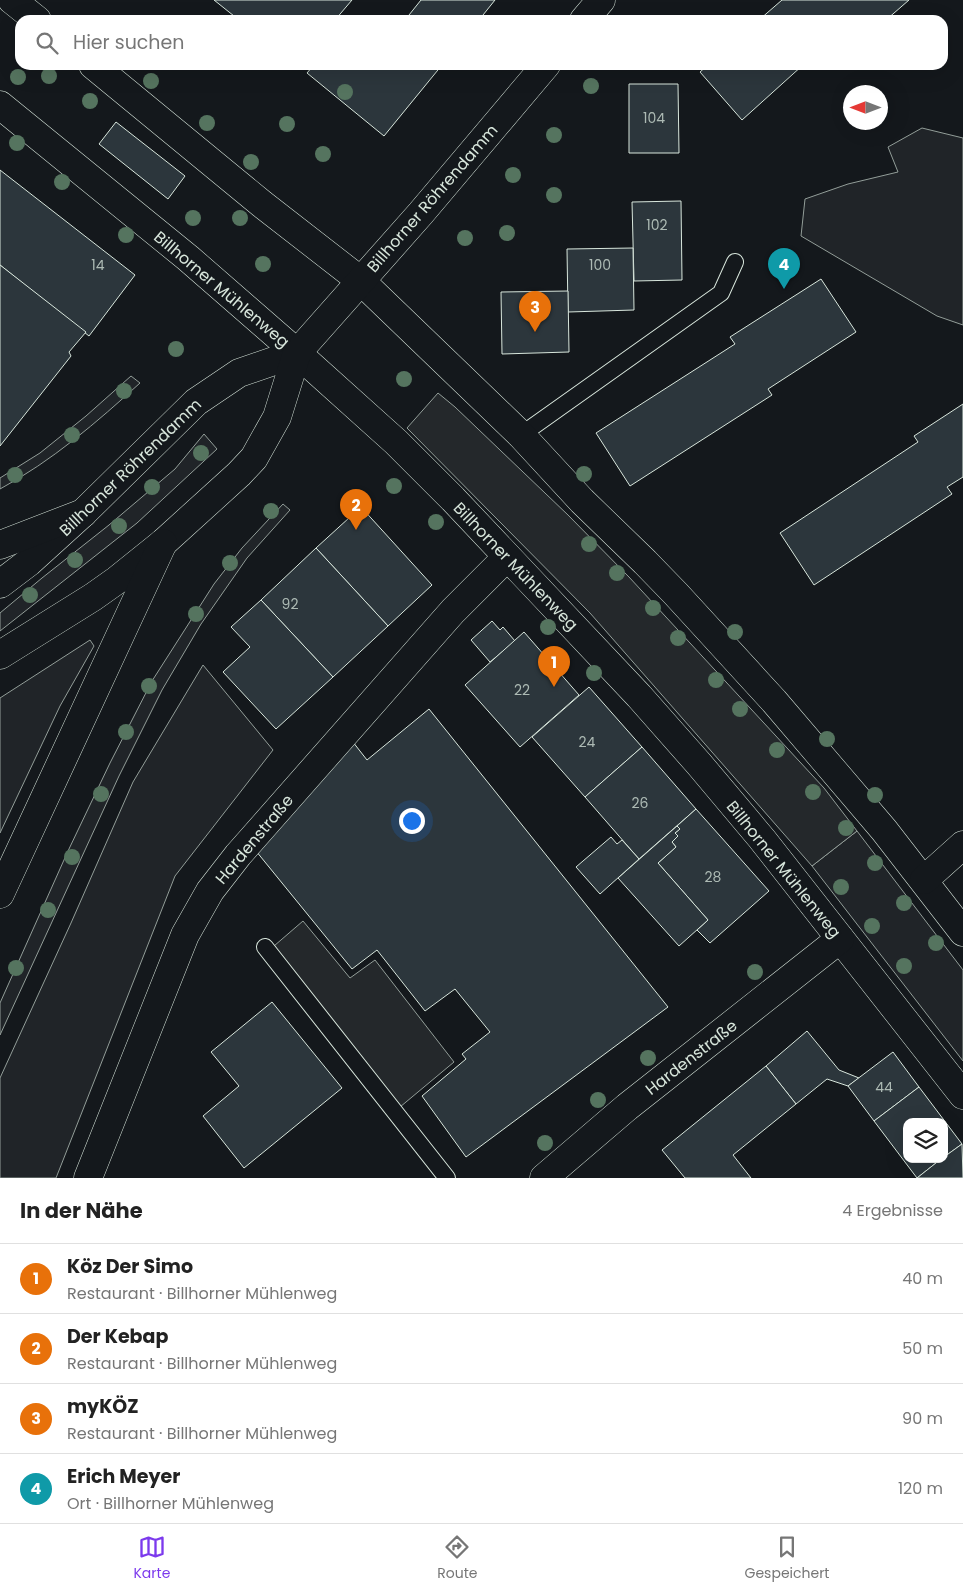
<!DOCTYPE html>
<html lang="de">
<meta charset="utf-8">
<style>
:root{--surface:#fff;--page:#f2f2f2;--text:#222;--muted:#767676;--line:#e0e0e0;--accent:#7c3aed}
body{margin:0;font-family:Poppins,sans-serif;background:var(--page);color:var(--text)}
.controls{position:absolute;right:15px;bottom:15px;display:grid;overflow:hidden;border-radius:10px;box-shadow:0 5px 20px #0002}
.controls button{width:45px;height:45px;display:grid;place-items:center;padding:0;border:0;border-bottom:1px solid var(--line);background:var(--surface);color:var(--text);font:25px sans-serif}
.compass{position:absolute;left:843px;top:85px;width:45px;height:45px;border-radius:50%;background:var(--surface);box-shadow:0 5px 20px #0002;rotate:270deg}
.you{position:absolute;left:411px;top:820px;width:18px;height:18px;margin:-12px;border:4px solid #fff;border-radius:50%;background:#1a73e8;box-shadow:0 0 0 8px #1a73e833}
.badge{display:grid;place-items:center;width:32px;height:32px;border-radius:50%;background:var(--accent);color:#fff;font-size:16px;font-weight:700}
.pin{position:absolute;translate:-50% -41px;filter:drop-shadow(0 1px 2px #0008)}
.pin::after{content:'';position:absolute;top:26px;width:18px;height:15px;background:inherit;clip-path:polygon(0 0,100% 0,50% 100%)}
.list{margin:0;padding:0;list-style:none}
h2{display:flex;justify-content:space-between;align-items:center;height:65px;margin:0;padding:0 20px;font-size:21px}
h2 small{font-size:16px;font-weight:400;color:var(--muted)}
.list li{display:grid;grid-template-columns:32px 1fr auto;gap:15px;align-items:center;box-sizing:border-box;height:70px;padding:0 20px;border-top:1px solid var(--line)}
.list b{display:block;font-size:19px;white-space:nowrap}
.list p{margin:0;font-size:16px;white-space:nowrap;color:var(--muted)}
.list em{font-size:16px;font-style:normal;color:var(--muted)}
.icon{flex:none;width:28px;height:28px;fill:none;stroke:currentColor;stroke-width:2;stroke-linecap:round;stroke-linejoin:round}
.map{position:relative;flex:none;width:963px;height:1178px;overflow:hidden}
.search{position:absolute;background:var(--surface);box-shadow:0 5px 20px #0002;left:15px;right:15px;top:15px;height:55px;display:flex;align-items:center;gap:12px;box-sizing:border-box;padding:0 18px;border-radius:15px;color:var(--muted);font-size:19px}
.sheet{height:345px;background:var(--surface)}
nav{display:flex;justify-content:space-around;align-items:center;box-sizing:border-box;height:70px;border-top:1px solid var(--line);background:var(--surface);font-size:14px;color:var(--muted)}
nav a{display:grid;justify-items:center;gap:2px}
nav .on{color:var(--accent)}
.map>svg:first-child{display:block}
</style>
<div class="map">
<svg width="963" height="1178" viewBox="0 0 963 1178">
<rect width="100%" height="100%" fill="#14181c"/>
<g fill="#202428" stroke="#939e99">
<polygon points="922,128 963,138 963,325 937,316 801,236 805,199 848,184 898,172 888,147"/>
<path d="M131 376 140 383C97 422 52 461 0 489V478L40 453 86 416Z"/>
<polygon points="204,434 217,449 137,523 0,631 0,613 42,578 109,525 175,469"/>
<polygon points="283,504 290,510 247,558 201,624 162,690 119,776 0,1035 0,1003 68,851 110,763 152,681 214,584 242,548"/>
<polygon points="90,640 94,646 60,706 0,833 0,698"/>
<polygon points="203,665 273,750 175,876 56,1178 0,1178 0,1078 71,923 133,782"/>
<polygon points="857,831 963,970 963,1061 812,866"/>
</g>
<g fill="#24282b" stroke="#939e99">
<polygon points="438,393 455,407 568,515 629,577 824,788 857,831 812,866 590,613 407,428"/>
<polygon points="303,921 350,978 375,960 454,1062 400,1107 274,946"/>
</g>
<g fill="#2c363c" stroke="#d8e6dc">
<polygon points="214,0 352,0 335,20 255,20 252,18 250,20 239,20"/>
<polygon points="421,0 495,0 479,20 405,20"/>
<polygon points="782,0 909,0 886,20 759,20"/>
<polygon points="312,65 442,65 384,136 307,73 313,66"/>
<polygon points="708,65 803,65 742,120 700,72"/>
<polygon points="629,84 678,84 679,153 629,153"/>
<polygon points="116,122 185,176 168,199 99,144"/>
<polygon points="0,170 135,275 89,336 0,265"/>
<polygon points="681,201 682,280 634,281 632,202"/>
<polygon points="633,248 634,310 568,312 567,249"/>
<polygon points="0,265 86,332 69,352 71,356 0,446"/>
<polygon points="821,279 856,332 768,389 772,395 630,486 596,433 735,344 730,337"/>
<polygon points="568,291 569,352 502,354 501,292"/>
<polygon points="963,404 963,477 947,487 952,494 814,585 780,533 918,442 914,436"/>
<polygon points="361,507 432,585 388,626 316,548"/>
<polygon points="316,548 388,626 333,677 261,600"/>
<polygon points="261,600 333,677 276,729 223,672 250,647 231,627"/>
<polygon points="492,621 500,630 503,627 515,641 490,662 471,640"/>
<polygon points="524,632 579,695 520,747 465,685"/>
<polygon points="589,687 642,747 585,797 532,737"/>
<polygon points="429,709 668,1007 466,1157 422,1096 466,1059 462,1054 490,1032 455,989 425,1011 377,950 352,969 256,851 349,737 367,760"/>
<polygon points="642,747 696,809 639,859 585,797"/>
<polygon points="696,809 769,891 710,943 697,930 708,920 658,863 676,847 672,842 678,836 675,833 680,829 677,826"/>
<polygon points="677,826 680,829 675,833 678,836 672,842 676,847 658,863 708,920 679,946 618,878"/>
<polygon points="611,837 617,844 622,840 639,859 600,894 576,867"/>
<polygon points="272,1002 342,1088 244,1168 203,1116 239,1086 211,1052"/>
<polygon points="807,1031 839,1070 859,1078 848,1086 827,1079 796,1104 766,1066"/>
<polygon points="893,1052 919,1087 874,1121 848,1086"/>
<polygon points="766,1066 796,1104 733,1155 751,1178 685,1178 662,1150"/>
<polygon points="919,1087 962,1144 944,1157 944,1122 907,1122 907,1159 941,1159 917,1178 874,1121"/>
<polygon points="962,1144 963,1178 917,1178 941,1159 944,1159 944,1157"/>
</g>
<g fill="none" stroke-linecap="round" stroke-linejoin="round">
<defs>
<g id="lane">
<polyline points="521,435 721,293 735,262"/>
<polyline points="265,947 447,1178"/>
</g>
<g id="street">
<polyline points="12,0 37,20"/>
<polyline points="93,65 262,204 361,281 521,435 582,501 645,562 676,594 774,701 884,830 963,932"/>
<polyline points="0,105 188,258 297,353 396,442 453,499 639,696 699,764 762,839 963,1095"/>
<polyline points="924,880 963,845"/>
<polyline points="88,1178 185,935 210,891 238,855 453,611 507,557"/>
<polyline points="544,1178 627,1107 840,939"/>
</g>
<g id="secondary">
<polyline points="584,20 601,0"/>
<polyline points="0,584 29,562 83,513 196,402 239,373 297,353"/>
<polyline points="0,655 93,597 117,580 163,543 239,474 254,458 277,417 297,353 421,213 546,65"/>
</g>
<polyline id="primary" points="0,545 83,513"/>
<polyline id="highway" points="0,894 163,543"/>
</defs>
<use href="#lane" stroke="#d8e6dc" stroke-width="18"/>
<use href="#street" stroke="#d8e6dc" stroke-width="29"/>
<use href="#secondary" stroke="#d8e6dc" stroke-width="29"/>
<use href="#primary" stroke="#d8e6dc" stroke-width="29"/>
<use href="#highway" stroke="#d8e6dc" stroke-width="29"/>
<use href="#lane" stroke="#14181c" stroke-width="16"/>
<use href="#street" stroke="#14181c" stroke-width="28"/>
<use href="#secondary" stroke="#14181c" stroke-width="28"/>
<use href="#primary" stroke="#14181c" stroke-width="28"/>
<use href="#highway" stroke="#14181c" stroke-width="28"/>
</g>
<g fill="#55745f">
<circle cx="49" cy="76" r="8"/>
<circle cx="18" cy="77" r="8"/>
<circle cx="151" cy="81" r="8"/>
<circle cx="591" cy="86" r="8"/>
<circle cx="345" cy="92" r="8"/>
<circle cx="90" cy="101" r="8"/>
<circle cx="207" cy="123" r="8"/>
<circle cx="287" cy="124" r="8"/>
<circle cx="554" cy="135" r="8"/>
<circle cx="17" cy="143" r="8"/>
<circle cx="323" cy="154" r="8"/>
<circle cx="251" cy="162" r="8"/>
<circle cx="513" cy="175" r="8"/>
<circle cx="62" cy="182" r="8"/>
<circle cx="554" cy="195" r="8"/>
<circle cx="193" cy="218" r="8"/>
<circle cx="240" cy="218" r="8"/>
<circle cx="507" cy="233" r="8"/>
<circle cx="126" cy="235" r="8"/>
<circle cx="465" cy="238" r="8"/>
<circle cx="263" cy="264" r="8"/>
<circle cx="176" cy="349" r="8"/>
<circle cx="404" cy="379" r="8"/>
<circle cx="124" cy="391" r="8"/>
<circle cx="72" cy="435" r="8"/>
<circle cx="201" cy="453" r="8"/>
<circle cx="584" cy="474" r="8"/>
<circle cx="15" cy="475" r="8"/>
<circle cx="394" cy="486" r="8"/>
<circle cx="152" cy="487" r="8"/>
<circle cx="271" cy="511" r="8"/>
<circle cx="436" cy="522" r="8"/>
<circle cx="119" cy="526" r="8"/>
<circle cx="589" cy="544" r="8"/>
<circle cx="75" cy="560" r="8"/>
<circle cx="230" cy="563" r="8"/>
<circle cx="617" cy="573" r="8"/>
<circle cx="30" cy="595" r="8"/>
<circle cx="653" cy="608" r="8"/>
<circle cx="196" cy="614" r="8"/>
<circle cx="548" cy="627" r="8"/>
<circle cx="735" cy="632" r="8"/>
<circle cx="678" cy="638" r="8"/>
<circle cx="594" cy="673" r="8"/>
<circle cx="716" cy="680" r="8"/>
<circle cx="149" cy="686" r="8"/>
<circle cx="740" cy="709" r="8"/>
<circle cx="126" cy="732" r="8"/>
<circle cx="827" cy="739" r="8"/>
<circle cx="777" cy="750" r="8"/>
<circle cx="813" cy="792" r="8"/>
<circle cx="101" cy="794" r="8"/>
<circle cx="875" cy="795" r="8"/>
<circle cx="846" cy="828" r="8"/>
<circle cx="72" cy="857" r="8"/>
<circle cx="875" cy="863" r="8"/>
<circle cx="841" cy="887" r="8"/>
<circle cx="904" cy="903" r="8"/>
<circle cx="48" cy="910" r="8"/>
<circle cx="872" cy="926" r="8"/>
<circle cx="936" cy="943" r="8"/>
<circle cx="904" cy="966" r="8"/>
<circle cx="16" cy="968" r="8"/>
<circle cx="755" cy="972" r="8"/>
<circle cx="648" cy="1058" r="8"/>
<circle cx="598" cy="1100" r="8"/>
<circle cx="545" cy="1143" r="8"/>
</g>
<g text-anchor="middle" stroke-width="4" stroke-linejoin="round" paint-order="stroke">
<g font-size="14" fill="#adbab4">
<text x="654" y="123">104</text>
<text x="657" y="230">102</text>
<text x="98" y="270">14</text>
<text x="600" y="270">100</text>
<text x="290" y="609">92</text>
<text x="522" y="695">22</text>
<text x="587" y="747">24</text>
<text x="640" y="808">26</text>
<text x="713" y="882">28</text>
<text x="884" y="1092">44</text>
</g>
<g font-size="16" fill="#d8e6dc" stroke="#14181c">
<text transform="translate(432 198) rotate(-49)" y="6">Billhorner Röhrendamm</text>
<text transform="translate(222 289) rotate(40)" y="6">Billhorner Mühlenweg</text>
<text transform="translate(130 467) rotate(-44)" y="6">Billhorner Röhrendamm</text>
<text transform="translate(516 566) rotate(46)" y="6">Billhorner Mühlenweg</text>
<text transform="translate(254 839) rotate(-50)" y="6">Hardenstraße</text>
<text transform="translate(784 869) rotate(51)" y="6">Billhorner Mühlenweg</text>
<text transform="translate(691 1057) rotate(-38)" y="6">Hardenstraße</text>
</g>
</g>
</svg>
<div class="controls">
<button><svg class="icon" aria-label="layers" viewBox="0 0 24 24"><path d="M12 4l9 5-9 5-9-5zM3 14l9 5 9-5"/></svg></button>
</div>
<svg class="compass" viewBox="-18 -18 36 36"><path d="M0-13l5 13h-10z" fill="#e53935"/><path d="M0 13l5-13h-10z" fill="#767676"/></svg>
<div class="you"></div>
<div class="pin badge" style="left:554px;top:687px;background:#e8710a">1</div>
<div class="pin badge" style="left:356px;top:530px;background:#e8710a">2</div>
<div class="pin badge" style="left:535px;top:332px;background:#e8710a">3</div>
<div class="pin badge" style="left:784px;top:289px;background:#0f9aa8">4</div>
<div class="search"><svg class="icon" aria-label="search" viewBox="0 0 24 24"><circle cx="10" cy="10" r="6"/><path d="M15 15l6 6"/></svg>Hier suchen</div>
</div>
<section class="sheet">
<h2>In der Nähe<small>4 Ergebnisse</small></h2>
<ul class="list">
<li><span class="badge" style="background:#e8710a">1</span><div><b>Köz Der Simo</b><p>Restaurant · Billhorner Mühlenweg</p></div><em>40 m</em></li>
<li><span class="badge" style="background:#e8710a">2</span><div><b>Der Kebap</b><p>Restaurant · Billhorner Mühlenweg</p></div><em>50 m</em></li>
<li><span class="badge" style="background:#e8710a">3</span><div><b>myKÖZ</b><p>Restaurant · Billhorner Mühlenweg</p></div><em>90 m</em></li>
<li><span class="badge" style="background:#0f9aa8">4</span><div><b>Erich Meyer</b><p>Ort · Billhorner Mühlenweg</p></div><em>120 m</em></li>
</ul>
</section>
<nav>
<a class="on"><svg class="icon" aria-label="map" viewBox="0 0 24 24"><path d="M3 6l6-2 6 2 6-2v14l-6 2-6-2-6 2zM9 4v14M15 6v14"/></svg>Karte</a>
<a><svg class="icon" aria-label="directions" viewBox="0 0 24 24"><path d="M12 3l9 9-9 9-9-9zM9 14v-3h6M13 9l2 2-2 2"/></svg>Route</a>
<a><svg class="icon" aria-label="saved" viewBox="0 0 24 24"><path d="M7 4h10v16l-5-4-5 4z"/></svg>Gespeichert</a>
</nav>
